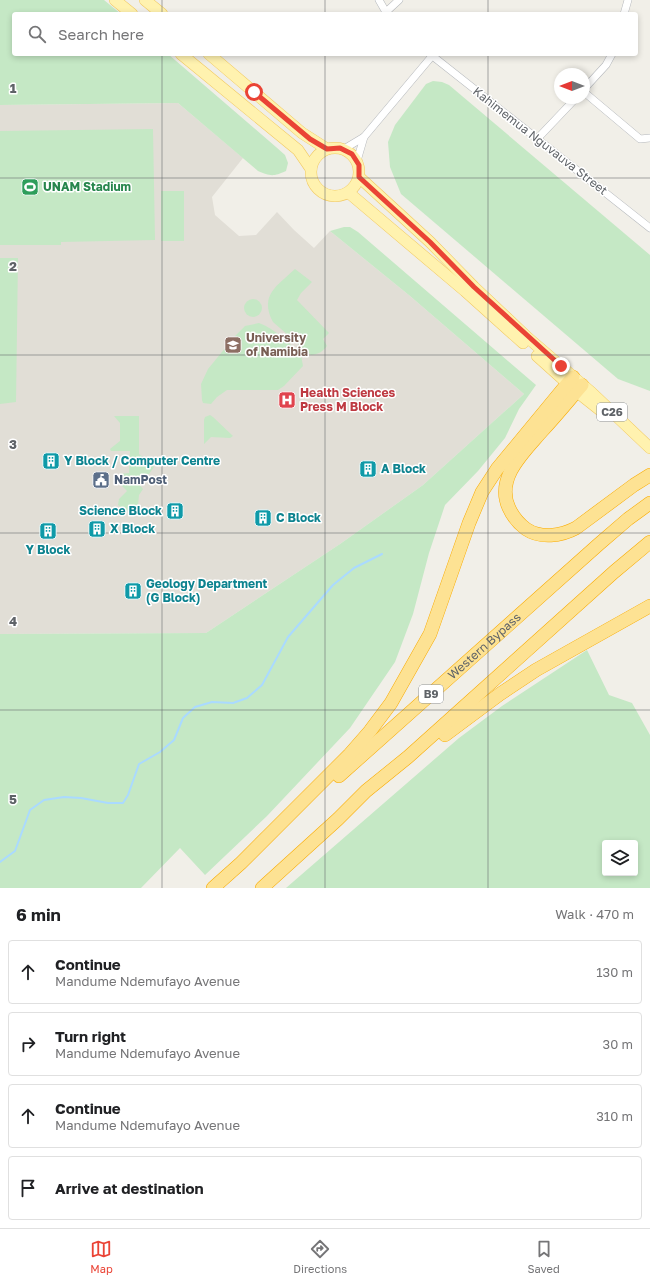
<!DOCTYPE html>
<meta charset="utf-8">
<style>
:root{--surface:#fff;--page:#f6f6f6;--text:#202124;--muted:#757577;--line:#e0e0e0;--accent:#ea4335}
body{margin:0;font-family:"Golos Text",sans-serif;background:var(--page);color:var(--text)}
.controls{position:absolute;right:12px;bottom:12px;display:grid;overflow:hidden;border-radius:4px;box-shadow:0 2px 6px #0003}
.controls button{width:36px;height:36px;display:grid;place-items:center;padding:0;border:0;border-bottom:1px solid var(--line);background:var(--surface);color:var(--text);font:20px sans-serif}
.compass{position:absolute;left:554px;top:68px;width:36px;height:36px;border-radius:50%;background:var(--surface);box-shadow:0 2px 6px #0003;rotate:270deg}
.stop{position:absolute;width:12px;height:12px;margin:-9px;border:3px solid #ea4335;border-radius:50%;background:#fff}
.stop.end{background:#ea4335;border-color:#fff;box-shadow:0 1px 4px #0008}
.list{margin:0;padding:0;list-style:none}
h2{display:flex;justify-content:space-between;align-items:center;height:52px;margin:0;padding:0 16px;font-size:17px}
h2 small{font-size:13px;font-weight:400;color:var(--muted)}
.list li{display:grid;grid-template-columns:26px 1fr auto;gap:12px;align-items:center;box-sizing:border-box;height:64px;margin:0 8px 8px;padding:0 8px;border:1px solid var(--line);border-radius:4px}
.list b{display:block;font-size:15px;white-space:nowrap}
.list p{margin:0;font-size:13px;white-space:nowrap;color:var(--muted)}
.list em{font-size:13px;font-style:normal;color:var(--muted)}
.icon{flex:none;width:22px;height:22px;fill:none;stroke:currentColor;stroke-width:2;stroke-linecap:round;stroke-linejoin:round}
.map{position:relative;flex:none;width:650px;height:888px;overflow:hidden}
.search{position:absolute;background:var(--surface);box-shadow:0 2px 6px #0003;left:12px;right:12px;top:12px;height:44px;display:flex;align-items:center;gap:10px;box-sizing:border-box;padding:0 14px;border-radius:4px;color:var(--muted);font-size:15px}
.sheet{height:340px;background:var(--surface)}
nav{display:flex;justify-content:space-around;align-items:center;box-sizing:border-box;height:56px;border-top:1px solid var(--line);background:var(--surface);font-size:11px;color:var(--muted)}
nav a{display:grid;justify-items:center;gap:2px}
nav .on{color:var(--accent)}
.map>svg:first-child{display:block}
</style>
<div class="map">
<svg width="650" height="888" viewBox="0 0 650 888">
<rect width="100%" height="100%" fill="#f1efe8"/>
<polygon fill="#e1ded6" points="178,103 243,158 212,197 215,215 239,236 256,235 277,212 294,230 314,248 330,231 410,296 524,394 423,485 340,544 206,633 0,634 0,105"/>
<g fill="#c5e8c5" fill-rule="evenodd">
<path d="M0 0H104L121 14H14V54H168L276 147 285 155 288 163 286 171C273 177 270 176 258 171L178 103 0 105Z"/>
<polygon points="433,81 442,82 449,85 650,255 650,391 618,379 401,194 390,167 388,142 395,125 426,84"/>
<polygon points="153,129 155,240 61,242 61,245 0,245 0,131"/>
<rect x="161" y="191" width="23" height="50"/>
<polygon points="344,227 350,227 358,232 536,385 519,409 505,438 478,471 445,505 429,553 413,614 395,662 350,728 267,816 205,875 180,848 141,888 0,888 0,634 206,633 340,544 423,485 524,394 410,296 330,231"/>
<polygon points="0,258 18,258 16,402 0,404"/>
<path d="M295 269 312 282 301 293 297 300 329 333 323 339 327 346C322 352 319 354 311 355L273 322C259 295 277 286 295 269Z"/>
<circle cx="253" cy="308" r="9"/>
<path d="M259 323C275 329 289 343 301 355L303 366 284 386 278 390H227L217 397 211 404 203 403 202 400 201 384 208 369 235 336 245 326Z"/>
<polygon points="210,415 213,417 233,436 230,438 211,437 204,444 204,420 205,417"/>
<polygon points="114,416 139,416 139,454 154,467 149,474 143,474 137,482 143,489 139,495 138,506 126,511 118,505 119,499 127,491 119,483 119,474 129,473 130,451 111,451 110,449 120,441 120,423"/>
<path d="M587 650 609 695 632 703 650 735V888H286L459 738 502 706ZM605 843H635V873H605Z"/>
</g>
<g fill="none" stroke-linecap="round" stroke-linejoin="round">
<polyline stroke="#aadaff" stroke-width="2" points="0,862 15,851 30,810 44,800 64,797 81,798 108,803 123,803 128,795 139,764 160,752 174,740 183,718 195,707 212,702 233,703 247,698 262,685 288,637 333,585 354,568 382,554"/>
<defs>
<g id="minor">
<polyline points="379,0 387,14"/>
<polyline points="386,12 399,0"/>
<polyline points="624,14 628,0"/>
<polyline points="430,54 650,228"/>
<polyline points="584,89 606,65 612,54"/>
<polyline points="584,92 640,139 650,138"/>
<polyline points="538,138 576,98"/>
<polyline points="344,149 364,137 432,56"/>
<polyline points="357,161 364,137"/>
</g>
<g id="primary">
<polyline points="115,0 132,14"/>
<polyline points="145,0 162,14"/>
<polyline points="181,54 298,150 311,169"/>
<polyline points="209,54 302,133 327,149"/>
<circle cx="335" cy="172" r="24"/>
<polyline points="359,177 430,242 474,287 528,338 592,393 650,448"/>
<polyline points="349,193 465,291 523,343"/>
<polyline points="537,356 576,391 605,414"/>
</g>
<g id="motorway">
<path d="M582 385C569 400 556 416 542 431 524 452 495 478 509 508 513 517 518 523 526 529 541 539 561 536 576 528L634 485 650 475"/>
<polyline points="445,735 500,694 536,670 650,606"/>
<path id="s1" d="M339 776 599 544 628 519 650 503"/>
<polyline points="213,888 241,863 349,755 370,731 391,703 430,634 469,523 482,492 497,469 573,377"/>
<polyline points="262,888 338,819 366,791 408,757 614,572 650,542"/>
</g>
</defs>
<use href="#minor" stroke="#b5b8bc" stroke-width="8"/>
<use href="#primary" stroke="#f2c960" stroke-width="12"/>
<use href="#motorway" stroke="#f9ab00" stroke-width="14"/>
<use href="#minor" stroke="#fff" stroke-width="7"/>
<use href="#primary" stroke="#fff2af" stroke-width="11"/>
<use href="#motorway" stroke="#fde293" stroke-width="13"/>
</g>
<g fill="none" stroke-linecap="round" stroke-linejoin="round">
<polyline stroke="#ea4335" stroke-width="5" points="254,92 310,139 327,149 340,148 352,154 359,165 359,177 430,242 474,287 561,366"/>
</g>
<path fill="none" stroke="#5f6368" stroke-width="1" stroke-opacity="0.55" d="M162 0V14M325 0V14M488 0V14M162 54V888M325 54V888M488 54V888M0 178H650M0 355H650M0 533H650M0 710H650"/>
<defs>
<symbol id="stadium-square" viewBox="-11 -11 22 22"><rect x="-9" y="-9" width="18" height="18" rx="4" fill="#2e9e5b" stroke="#fff"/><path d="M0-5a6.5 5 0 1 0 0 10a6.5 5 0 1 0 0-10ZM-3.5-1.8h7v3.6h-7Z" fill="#fff"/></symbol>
<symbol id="university-square" viewBox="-11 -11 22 22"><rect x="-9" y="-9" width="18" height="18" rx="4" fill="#8d6e63" stroke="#fff"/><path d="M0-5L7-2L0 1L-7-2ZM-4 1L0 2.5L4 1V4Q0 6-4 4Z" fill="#fff"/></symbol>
<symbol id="hospital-square" viewBox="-11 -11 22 22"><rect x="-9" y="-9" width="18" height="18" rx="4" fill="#e0444e" stroke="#fff"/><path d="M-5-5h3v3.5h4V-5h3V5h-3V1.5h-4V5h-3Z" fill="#fff"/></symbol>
<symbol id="building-square" viewBox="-11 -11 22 22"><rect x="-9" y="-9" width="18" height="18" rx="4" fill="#0f9aa8" stroke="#fff"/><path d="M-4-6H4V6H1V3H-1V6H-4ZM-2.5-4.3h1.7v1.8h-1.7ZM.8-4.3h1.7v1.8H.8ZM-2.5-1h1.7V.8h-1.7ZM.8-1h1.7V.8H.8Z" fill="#fff"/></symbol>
<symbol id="civic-square" viewBox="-11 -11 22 22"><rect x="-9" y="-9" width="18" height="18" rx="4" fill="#5c6f8a" stroke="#fff"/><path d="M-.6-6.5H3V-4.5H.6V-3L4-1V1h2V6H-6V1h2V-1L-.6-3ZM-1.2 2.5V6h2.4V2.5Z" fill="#fff"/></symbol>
</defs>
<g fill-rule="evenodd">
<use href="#stadium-square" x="20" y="177" width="20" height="20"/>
<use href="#university-square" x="223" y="335" width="20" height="20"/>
<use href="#hospital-square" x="277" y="390" width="20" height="20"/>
<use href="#building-square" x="41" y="451" width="20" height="20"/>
<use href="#building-square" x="358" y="459" width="20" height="20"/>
<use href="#civic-square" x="91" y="470" width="20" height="20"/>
<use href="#building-square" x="165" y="501" width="20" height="20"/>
<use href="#building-square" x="253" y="508" width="20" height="20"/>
<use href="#building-square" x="87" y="519" width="20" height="20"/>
<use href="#building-square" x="38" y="521" width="20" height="20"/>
<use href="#building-square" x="123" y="581" width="20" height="20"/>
</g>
<g text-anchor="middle" stroke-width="3" stroke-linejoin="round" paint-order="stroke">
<g fill="#fff" stroke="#8f9295" stroke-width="1">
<rect x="597" y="403" width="30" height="18" rx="3"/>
<rect x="419" y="685" width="24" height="18" rx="3"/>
</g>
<g font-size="11" font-weight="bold" fill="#5f6368">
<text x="612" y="416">C26</text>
<text x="431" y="698">B9</text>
</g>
<g font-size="12" fill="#5f6368" stroke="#fff">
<text transform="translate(540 141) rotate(38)" y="4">Kahimemua Nguvauva Street</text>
<text dy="4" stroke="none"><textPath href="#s1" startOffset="195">Western Bypass</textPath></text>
</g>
<g font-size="12" font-weight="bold" fill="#27864d" stroke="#fff" text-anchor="start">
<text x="43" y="191">UNAM Stadium</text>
</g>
<g font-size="12" font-weight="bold" fill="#785e54" stroke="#fff" text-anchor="start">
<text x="246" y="342">University<tspan x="246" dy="14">of Namibia</tspan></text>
</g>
<g font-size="12" font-weight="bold" fill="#be3a42" stroke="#fff" text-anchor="start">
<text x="300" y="397">Health Sciences<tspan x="300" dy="14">Press M Block</tspan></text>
</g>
<g font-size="12" font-weight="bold" fill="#0d838f" stroke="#fff" text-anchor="start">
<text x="64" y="465">Y Block / Computer Centre</text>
<text x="381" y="473">A Block</text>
<text x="162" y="515" text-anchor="end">Science Block</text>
<text x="276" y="522">C Block</text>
<text x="110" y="533">X Block</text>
<text x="48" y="554" text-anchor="middle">Y Block</text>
<text x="146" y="588">Geology Department<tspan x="146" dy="14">(G Block)</tspan></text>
</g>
<g font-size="12" font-weight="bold" fill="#4e5e75" stroke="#fff" text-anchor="start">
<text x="114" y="484">NamPost</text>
</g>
</g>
<g font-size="13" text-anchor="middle" font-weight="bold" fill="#5f6368" stroke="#fff" stroke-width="3" stroke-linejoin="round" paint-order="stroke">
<text x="13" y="93">1</text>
<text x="13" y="271">2</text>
<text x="13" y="449">3</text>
<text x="13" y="626">4</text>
<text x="13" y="804">5</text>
</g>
</svg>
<div class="controls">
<button><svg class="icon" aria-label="layers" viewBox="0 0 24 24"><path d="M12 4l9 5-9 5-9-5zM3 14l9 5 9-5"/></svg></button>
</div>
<svg class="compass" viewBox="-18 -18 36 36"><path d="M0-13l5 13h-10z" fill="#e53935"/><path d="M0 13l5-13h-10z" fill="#757577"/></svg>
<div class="stop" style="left:254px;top:92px"></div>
<div class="stop end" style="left:561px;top:366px"></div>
<div class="search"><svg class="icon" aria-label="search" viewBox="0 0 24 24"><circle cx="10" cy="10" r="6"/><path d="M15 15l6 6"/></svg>Search here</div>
</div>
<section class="sheet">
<h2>6 min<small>Walk · 470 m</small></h2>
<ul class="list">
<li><svg class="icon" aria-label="ahead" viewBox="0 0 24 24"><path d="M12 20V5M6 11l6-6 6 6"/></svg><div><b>Continue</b><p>Mandume Ndemufayo Avenue</p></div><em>130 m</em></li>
<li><svg class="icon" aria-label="right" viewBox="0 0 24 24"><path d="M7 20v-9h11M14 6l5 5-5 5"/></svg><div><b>Turn right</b><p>Mandume Ndemufayo Avenue</p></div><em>30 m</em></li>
<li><svg class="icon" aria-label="ahead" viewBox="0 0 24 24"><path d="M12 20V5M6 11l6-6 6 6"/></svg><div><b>Continue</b><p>Mandume Ndemufayo Avenue</p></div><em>310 m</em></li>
<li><svg class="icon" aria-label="arrive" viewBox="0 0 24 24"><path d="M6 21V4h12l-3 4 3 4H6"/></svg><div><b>Arrive at destination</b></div></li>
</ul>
</section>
<nav>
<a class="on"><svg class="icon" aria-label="map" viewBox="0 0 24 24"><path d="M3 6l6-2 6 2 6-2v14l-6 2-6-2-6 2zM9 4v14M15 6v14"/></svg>Map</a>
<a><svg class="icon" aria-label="directions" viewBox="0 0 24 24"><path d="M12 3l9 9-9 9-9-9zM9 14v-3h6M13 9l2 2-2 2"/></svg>Directions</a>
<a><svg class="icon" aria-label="saved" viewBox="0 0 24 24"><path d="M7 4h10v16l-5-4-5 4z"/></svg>Saved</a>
</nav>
